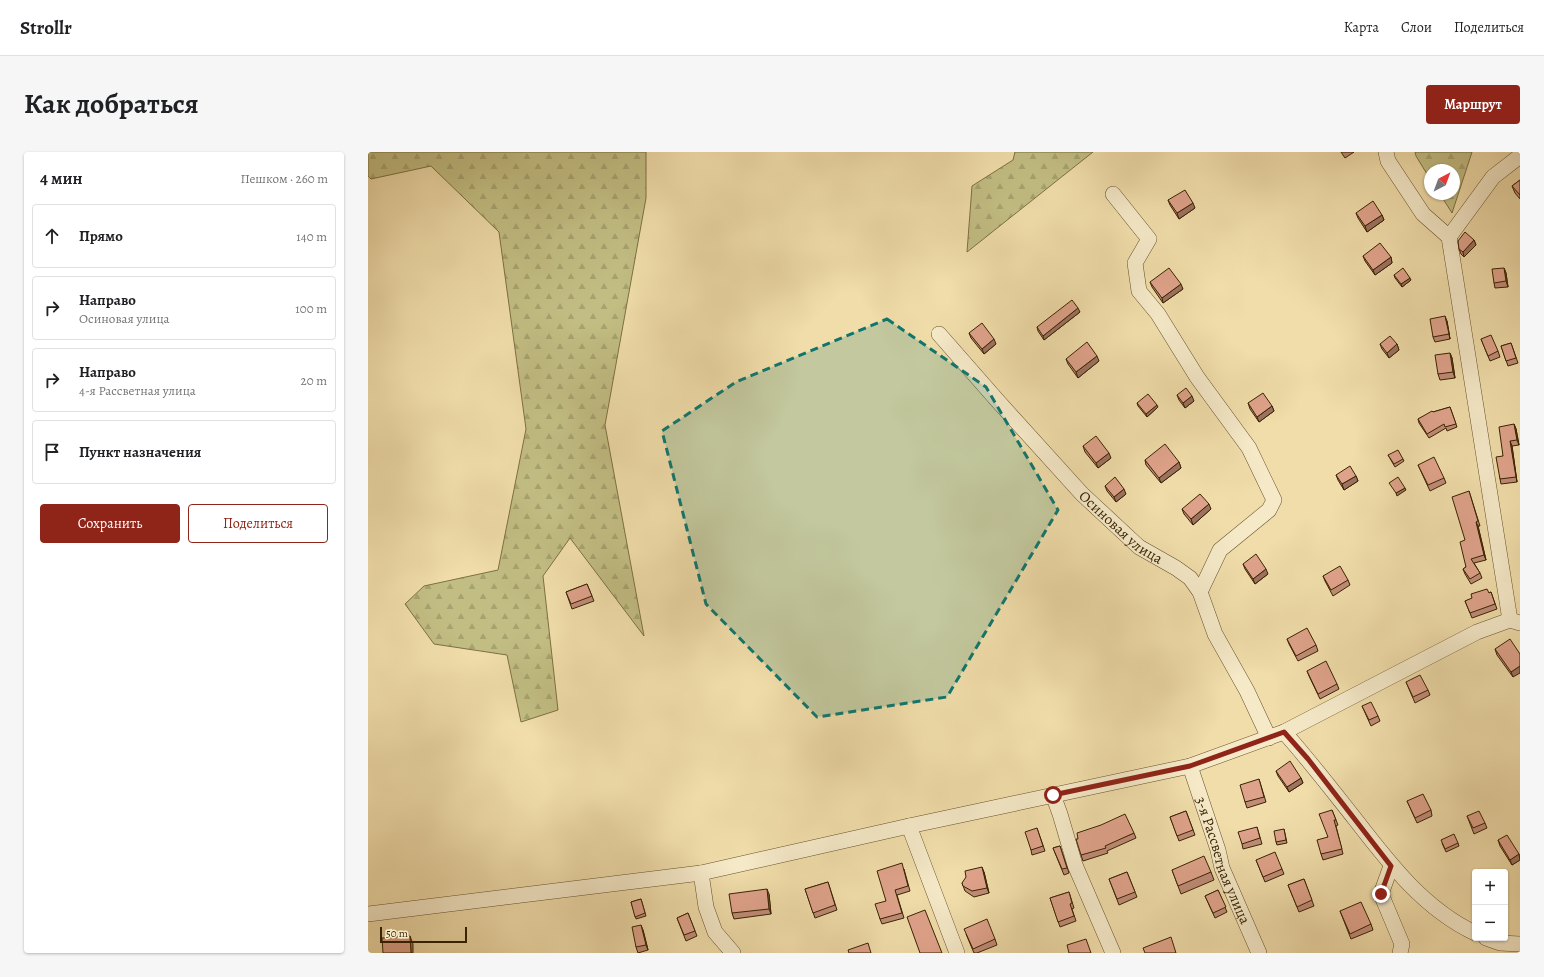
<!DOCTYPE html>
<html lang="ru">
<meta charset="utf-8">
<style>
:root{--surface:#fff;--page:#f6f6f6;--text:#202124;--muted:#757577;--line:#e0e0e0;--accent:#8f2418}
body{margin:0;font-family:Alegreya,serif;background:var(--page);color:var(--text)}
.controls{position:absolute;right:12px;bottom:12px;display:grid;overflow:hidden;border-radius:4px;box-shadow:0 1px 3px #0004}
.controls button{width:36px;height:36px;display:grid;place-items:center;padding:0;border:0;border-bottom:1px solid var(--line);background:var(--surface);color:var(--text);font:20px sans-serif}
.compass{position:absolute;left:1056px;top:12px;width:36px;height:36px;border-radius:50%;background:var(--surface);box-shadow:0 1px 3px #0004;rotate:41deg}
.scale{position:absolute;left:12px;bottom:10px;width:87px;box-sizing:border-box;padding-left:4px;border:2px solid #392301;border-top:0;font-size:11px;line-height:14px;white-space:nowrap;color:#392301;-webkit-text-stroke:3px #f5e9c8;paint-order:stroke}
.stop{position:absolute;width:12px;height:12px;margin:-9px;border:3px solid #8f2418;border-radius:50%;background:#fff}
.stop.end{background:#8f2418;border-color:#fff;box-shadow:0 1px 4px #0008}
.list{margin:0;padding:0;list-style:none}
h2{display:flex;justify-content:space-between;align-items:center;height:52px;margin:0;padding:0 16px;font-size:17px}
h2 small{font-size:13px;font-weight:400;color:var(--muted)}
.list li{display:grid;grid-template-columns:26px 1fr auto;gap:12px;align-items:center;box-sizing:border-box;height:64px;margin:0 8px 8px;padding:0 8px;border:1px solid var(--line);border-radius:4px}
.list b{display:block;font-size:15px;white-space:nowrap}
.list p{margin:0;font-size:13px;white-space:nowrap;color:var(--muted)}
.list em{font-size:13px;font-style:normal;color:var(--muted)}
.actions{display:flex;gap:8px;padding:12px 16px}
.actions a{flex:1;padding:9px 0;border:1px solid var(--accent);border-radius:4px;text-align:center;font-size:14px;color:var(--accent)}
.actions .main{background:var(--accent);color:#fff}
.icon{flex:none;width:22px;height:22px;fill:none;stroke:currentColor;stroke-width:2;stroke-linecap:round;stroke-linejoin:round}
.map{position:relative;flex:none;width:1152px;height:801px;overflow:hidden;border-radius:4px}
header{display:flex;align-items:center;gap:24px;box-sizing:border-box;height:56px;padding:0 20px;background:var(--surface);border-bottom:1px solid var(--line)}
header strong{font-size:19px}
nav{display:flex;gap:22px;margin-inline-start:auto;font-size:14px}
.intro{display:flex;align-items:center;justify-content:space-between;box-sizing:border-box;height:96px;padding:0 24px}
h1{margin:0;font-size:28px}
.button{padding:10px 18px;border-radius:4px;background:var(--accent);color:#fff;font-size:14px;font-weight:700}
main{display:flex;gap:24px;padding:0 24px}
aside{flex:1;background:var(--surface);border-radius:4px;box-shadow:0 1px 3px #0004}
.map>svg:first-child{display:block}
</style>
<header>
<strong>Strollr</strong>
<nav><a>Карта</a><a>Слои</a><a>Поделиться</a></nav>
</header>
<div class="intro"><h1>Как добраться</h1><a class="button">Маршрут</a></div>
<main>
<aside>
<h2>4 мин<small>Пешком · 260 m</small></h2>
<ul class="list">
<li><svg class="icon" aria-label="ahead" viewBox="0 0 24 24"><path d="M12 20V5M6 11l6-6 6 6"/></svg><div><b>Прямо</b></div><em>140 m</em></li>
<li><svg class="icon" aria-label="right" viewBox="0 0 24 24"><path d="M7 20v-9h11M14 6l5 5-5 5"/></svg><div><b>Направо</b><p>Осиновая улица</p></div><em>100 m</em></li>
<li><svg class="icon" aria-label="right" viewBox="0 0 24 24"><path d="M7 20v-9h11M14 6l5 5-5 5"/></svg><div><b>Направо</b><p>4-я Рассветная улица</p></div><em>20 m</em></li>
<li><svg class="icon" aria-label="arrive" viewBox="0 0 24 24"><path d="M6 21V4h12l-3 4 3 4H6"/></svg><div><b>Пункт назначения</b></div></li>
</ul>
<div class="actions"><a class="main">Сохранить</a><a>Поделиться</a></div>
</aside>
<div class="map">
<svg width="1152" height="801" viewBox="0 0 1152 801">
<defs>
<pattern id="forest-firs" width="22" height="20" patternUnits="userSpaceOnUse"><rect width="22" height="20" fill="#c2be83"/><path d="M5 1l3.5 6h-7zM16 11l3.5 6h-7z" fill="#a7a36f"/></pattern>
</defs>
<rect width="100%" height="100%" fill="#f0ddaa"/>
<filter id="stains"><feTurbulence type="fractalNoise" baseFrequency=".005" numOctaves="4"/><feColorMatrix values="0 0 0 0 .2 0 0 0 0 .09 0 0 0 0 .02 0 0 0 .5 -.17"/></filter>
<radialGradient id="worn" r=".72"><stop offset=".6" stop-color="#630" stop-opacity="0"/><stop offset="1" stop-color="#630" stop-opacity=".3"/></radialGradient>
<g fill="url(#forest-firs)" stroke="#7e7042">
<polygon points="0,0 278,0 278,46 237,273 276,484 202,386 175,424 190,558 153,570 139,503 66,492 37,452 56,434 130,418 158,277 131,80 63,14 3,27 0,24"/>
<polygon points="647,0 725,0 599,100 604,34 645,8"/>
<polygon points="1047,0 1104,0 1084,61 1072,42 1086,42 1086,18 1062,18 1062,27 1048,4"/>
</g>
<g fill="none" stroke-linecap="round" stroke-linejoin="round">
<defs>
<g id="minor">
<polyline points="1018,0 1020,9 1055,62 1081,85 1142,468"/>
<polyline points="745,42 781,87 767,111 771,139 790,162 829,225 881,296 906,348 901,358 852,398 832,440"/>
<polyline points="1081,85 1125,25 1152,4"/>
<path id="s1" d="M571 182 628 247 714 342 771 395 808 416 822 426 832 440 847 482 879 539 901 586"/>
<path d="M916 580C941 608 964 638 987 667 1021 711 1056 757 1107 781"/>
<path id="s2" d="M822 614 850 698 854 716 891 801"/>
<polyline points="685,643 692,662 707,713 745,801"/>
<polyline points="541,674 589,801"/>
<polyline points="1023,714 1013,742 1034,792 1032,801"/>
<polyline points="333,721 338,755 347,780 365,801"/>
<polyline points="0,762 333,721 541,674 822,614 916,580 1109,480 1142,468 1152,471"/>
<polyline points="1118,786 1132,791 1152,792"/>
</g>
</defs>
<use href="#minor" stroke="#67522b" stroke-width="16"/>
<use href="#minor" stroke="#f5e9c8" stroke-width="15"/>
</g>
<g fill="#c08c78" stroke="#392301">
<polygon points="973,0 986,0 977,6"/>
<polygon points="1152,28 1152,47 1147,41 1144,34"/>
<polygon points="800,48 827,56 811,67 802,53"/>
<polygon points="988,61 1014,63 1016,68 999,80 990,66"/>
<polygon points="1106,88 1108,93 1096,105 1093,102 1091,97"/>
<polygon points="995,104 1023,105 1024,111 1007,123 997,109"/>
<polygon points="1136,116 1138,121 1140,135 1127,136 1126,131"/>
<polygon points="1026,123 1043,128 1034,135 1027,126"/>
<polygon points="782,130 815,137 795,151 784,135"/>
<polygon points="712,160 676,188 670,179 669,175"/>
<polygon points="1079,169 1082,187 1067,190 1065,185"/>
<polygon points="601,181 628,192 616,202 603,186"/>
<polygon points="1113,187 1130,199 1132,205 1122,209"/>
<polygon points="1143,191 1150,211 1140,214 1133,194"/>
<polygon points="1012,192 1029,192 1031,198 1021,206 1014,197"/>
<polygon points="1082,201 1084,206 1087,226 1072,228 1070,222"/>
<polygon points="698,207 731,209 710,226 700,212"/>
<polygon points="809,243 826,249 817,256 811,248"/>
<polygon points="769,251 790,255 779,265 770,254"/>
<polygon points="880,251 904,254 906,259 891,270 882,257"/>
<polygon points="1082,255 1089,275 1079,279 1078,276 1061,286 1051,271 1050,267 1065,260"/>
<polygon points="1146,272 1148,277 1151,293 1144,294 1149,330 1133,332 1132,327 1135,304"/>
<polygon points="715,294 743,306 730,316 717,300"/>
<polygon points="1020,303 1035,307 1036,309 1027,315"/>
<polygon points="777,308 811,310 813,316 793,331 778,313"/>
<polygon points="1050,313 1076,326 1078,331 1062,339"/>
<polygon points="968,323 988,324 990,329 976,338 970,328"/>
<polygon points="737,334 758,342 748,350 739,339"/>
<polygon points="1101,339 1112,374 1110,374 1118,408 1106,411 1112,421 1114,426 1103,432 1097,422 1095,417 1098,415"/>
<polygon points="814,357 843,357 825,373 816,362"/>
<polygon points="875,412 900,422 887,432 877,417"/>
<polygon points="955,424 980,428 982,433 965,444 957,429"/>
<polygon points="219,432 226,449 204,457 198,440"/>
<polygon points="1123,440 1129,457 1104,466 1097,449"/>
<polygon points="919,487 948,493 950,499 930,509 921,492"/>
<polygon points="1127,497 1152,502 1145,525 1129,503"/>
<polygon points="939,519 969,532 971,537 952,547 941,524"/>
<polygon points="1038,530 1060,538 1062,543 1047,551"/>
<polygon points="994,554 1010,564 1012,569 1003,574"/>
<polygon points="908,619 933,626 935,631 921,640 910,624"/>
<polygon points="891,627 898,650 879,656 877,650"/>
<polygon points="1039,649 1063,658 1064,664 1049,671"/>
<polygon points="964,658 970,673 968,674 975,702 955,708 953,702 960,685"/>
<polygon points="818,659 827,683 811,689 802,665"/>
<polygon points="1099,664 1117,671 1119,676 1106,682"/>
<polygon points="889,675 894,692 875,697 874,692"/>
<polygon points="669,676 677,699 664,703 663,698"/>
<polygon points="916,677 919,691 909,693 908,690"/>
<polygon points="766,681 768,686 739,699 740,701 715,709 713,703"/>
<polygon points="1130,688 1151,702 1152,708 1144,713 1132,694"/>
<polygon points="1074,691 1090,691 1091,694 1078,700"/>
<polygon points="692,694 701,721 696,723 685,696"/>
<polygon points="888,708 914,717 916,722 897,730"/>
<polygon points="536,717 542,739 529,743 536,766 514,772 512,767 518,749"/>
<polygon points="804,718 843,720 846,728 813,742"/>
<polygon points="616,720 621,741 606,745 597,739 594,731"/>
<polygon points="759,720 769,745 751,753 741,727"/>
<polygon points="936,727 946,754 931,760 920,733"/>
<polygon points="460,730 469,758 447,766 437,737"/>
<polygon points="850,738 859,760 847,766 837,744"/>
<polygon points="701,740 706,756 704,757 708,769 692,775 682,746"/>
<polygon points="401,742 403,762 366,767 364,761"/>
<polygon points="273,747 278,764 268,767 263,750"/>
<polygon points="972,759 1003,772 1005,778 983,787"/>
<polygon points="320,761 329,784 318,789 309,766"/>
<polygon points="275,778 280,798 270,801 268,795"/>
<polygon points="598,782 627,787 629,793 609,801 606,801"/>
</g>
<g fill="#9c7261" stroke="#392301">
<polygon points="825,51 827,56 811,67 809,61"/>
<polygon points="1014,63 1016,68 999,80 997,74"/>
<polygon points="1106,88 1108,93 1096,105 1095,100"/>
<polygon points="1023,105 1024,111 1007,123 1005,118"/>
<polygon points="1136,116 1138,121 1140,135 1138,129"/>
<polygon points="1042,126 1043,128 1034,135 1033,132"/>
<polygon points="813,132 815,137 795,151 794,146"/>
<polygon points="710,156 712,160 676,188 675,184"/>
<polygon points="1077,164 1079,169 1082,187 1081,182"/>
<polygon points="626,187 628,192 616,202 614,197"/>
<polygon points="1029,192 1031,198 1021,206 1019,201"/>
<polygon points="1082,201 1084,206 1087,226 1085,220"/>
<polygon points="729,204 731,209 710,226 708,220"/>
<polygon points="824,244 826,249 817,256 815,251"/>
<polygon points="789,253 790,255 779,265 778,262"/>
<polygon points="904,254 906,259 891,270 889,265"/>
<polygon points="1146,272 1148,277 1151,293 1149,288"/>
<polygon points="1142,289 1144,294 1149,330 1148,325"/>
<polygon points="741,301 743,306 730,316 728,311"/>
<polygon points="811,310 813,316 793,331 791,326"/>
<polygon points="988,324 990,329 976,338 974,332"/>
<polygon points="1037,336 1038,338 1029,344 1028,341"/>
<polygon points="756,337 758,342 748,350 746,345"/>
<polygon points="841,352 843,357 825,373 823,367"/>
<polygon points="1108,370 1110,374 1118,408 1116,403"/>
<polygon points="898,417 900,422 887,432 885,427"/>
<polygon points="1152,514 1152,521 1145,525 1143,520"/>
<polygon points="933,626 935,631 921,640 919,635"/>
<polygon points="1151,702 1152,708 1144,713 1142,708"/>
<polygon points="614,715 616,720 621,741 619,736"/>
<polygon points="399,737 401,742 403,762 401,757"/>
<polygon points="273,773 275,778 280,798 278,793"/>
<polygon points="42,784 45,792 45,801 43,801"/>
</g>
<g fill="#dfa38b" stroke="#392301">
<polygon points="1152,28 1152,43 1144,34"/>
<polygon points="817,38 825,51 809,61 800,48"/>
<polygon points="1005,49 1014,63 997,74 988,61"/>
<polygon points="1097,80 1106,88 1095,100 1091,97 1090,89"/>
<polygon points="1012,91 1023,105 1005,118 995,104"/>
<polygon points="801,116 813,132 794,146 782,130"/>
<polygon points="1035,116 1042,126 1033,132 1026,123"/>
<polygon points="1136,116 1138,129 1126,131 1124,117"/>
<polygon points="704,148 710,156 675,184 669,175"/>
<polygon points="1077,164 1081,182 1065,185 1062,167"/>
<polygon points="614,171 626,187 614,197 601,181"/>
<polygon points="1123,183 1130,199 1120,204 1113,187"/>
<polygon points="1022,184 1029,192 1019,201 1012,192"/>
<polygon points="719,190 729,204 708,220 698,207"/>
<polygon points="1143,191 1148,206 1138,209 1133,194"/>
<polygon points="1082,201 1085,220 1070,222 1067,203"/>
<polygon points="818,236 824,244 815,251 809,243"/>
<polygon points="895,241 904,254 889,265 880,251"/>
<polygon points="780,242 789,253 778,262 769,251"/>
<polygon points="1082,255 1088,272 1077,275 1076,272 1059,282 1050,267 1064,259 1065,260"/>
<polygon points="1146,272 1149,288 1142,289 1148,325 1132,327 1128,305 1135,304 1131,275"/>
<polygon points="728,284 741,301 728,311 715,294"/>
<polygon points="797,292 811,310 791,326 777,308"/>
<polygon points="1030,298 1035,307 1026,312 1020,303"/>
<polygon points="1066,305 1076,326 1060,333 1050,313"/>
<polygon points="982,314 988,324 974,332 968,323"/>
<polygon points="747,325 756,337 746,345 737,334"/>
<polygon points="1030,325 1037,336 1028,341 1021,331"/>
<polygon points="1101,339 1110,369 1108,370 1116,403 1103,407 1112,421 1102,427 1095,417 1098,415 1092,390 1097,388 1084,345"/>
<polygon points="832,342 841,352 823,367 814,357"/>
<polygon points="888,402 898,417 885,427 875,412"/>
<polygon points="972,414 980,428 963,438 955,424"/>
<polygon points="219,432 224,444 203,452 198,440"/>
<polygon points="1119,437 1121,441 1123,440 1127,452 1102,461 1097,449 1104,446 1103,442"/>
<polygon points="939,476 948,493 928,504 919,487"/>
<polygon points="1142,487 1152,502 1152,514 1143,520 1127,497"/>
<polygon points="958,509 969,532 950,542 939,519"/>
<polygon points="1052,523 1060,538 1045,545 1038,530"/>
<polygon points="1003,550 1010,564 1001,568 994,554"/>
<polygon points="922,609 933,626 919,635 908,619"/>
<polygon points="891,627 896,645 877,650 872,633"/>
<polygon points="1055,642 1063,658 1047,666 1039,649"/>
<polygon points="964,658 968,668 966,668 974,697 953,702 949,688 960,685 951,662"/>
<polygon points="818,659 825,678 809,684 802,665"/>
<polygon points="1111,659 1117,671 1105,676 1099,664"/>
<polygon points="757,662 766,681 737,694 738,696 713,703 708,687 710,687 709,681 733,673"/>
<polygon points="889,675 892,686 874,692 870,680"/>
<polygon points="669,676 675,694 663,698 657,680"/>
<polygon points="916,677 918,688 908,690 906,679"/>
<polygon points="1086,682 1090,691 1077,697 1073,688"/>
<polygon points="1139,683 1151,702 1142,708 1130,688"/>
<polygon points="692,694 699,716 694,717 685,696"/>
<polygon points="907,700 914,717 895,725 888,708"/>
<polygon points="836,704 843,720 810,734 804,718"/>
<polygon points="534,711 540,734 527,738 534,761 512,767 507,752 518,749 509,719"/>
<polygon points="614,715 619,736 604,739 595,734 594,731 598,725 597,719"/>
<polygon points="759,720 767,740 749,747 741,727"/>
<polygon points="936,727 944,748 929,755 920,733"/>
<polygon points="460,730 467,753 445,761 437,737"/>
<polygon points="399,737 401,757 364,761 361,742"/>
<polygon points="850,738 858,755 845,761 837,744"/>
<polygon points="701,740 704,751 702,752 706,764 690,770 682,746"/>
<polygon points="273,747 277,761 267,765 263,750"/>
<polygon points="993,750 1003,772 982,782 972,759"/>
<polygon points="557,758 574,801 552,801 539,765"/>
<polygon points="320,761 327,779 316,783 309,766"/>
<polygon points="619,767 627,787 605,797 596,777"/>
<polygon points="273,773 278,793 268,795 264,775"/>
<polygon points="42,784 43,801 15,801 14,786"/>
<polygon points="803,785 808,801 777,801 775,796"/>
<polygon points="718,787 723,801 701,801 699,793"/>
<polygon points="500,791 503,801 481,801 480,798"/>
</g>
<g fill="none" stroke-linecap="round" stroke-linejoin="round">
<polyline stroke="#8f2418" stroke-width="5" points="685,643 822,614 916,580 940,607 1023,714 1013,742"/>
</g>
<path fill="#0f766e" fill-opacity="0.2" stroke="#0f766e" stroke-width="3" stroke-dasharray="8 5" stroke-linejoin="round" d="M519 167 618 235 690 358 579 545 449 565 338 452 294 279 368 230Z"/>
<g text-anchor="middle" stroke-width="3" stroke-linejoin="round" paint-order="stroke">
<g font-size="15" fill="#392301" stroke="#f5e9c8">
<text dy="5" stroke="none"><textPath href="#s1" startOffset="266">Осиновая улица</textPath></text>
<text dy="5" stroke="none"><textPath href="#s2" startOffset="100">3-я Рассветная улица</textPath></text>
</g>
</g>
<rect width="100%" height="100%" filter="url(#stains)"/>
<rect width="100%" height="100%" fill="url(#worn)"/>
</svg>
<div class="controls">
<button>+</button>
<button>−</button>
</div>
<svg class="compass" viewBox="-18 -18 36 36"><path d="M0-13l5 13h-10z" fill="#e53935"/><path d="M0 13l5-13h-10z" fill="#757577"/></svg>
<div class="scale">50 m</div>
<div class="stop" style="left:685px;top:643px"></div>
<div class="stop end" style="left:1013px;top:742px"></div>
</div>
</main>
